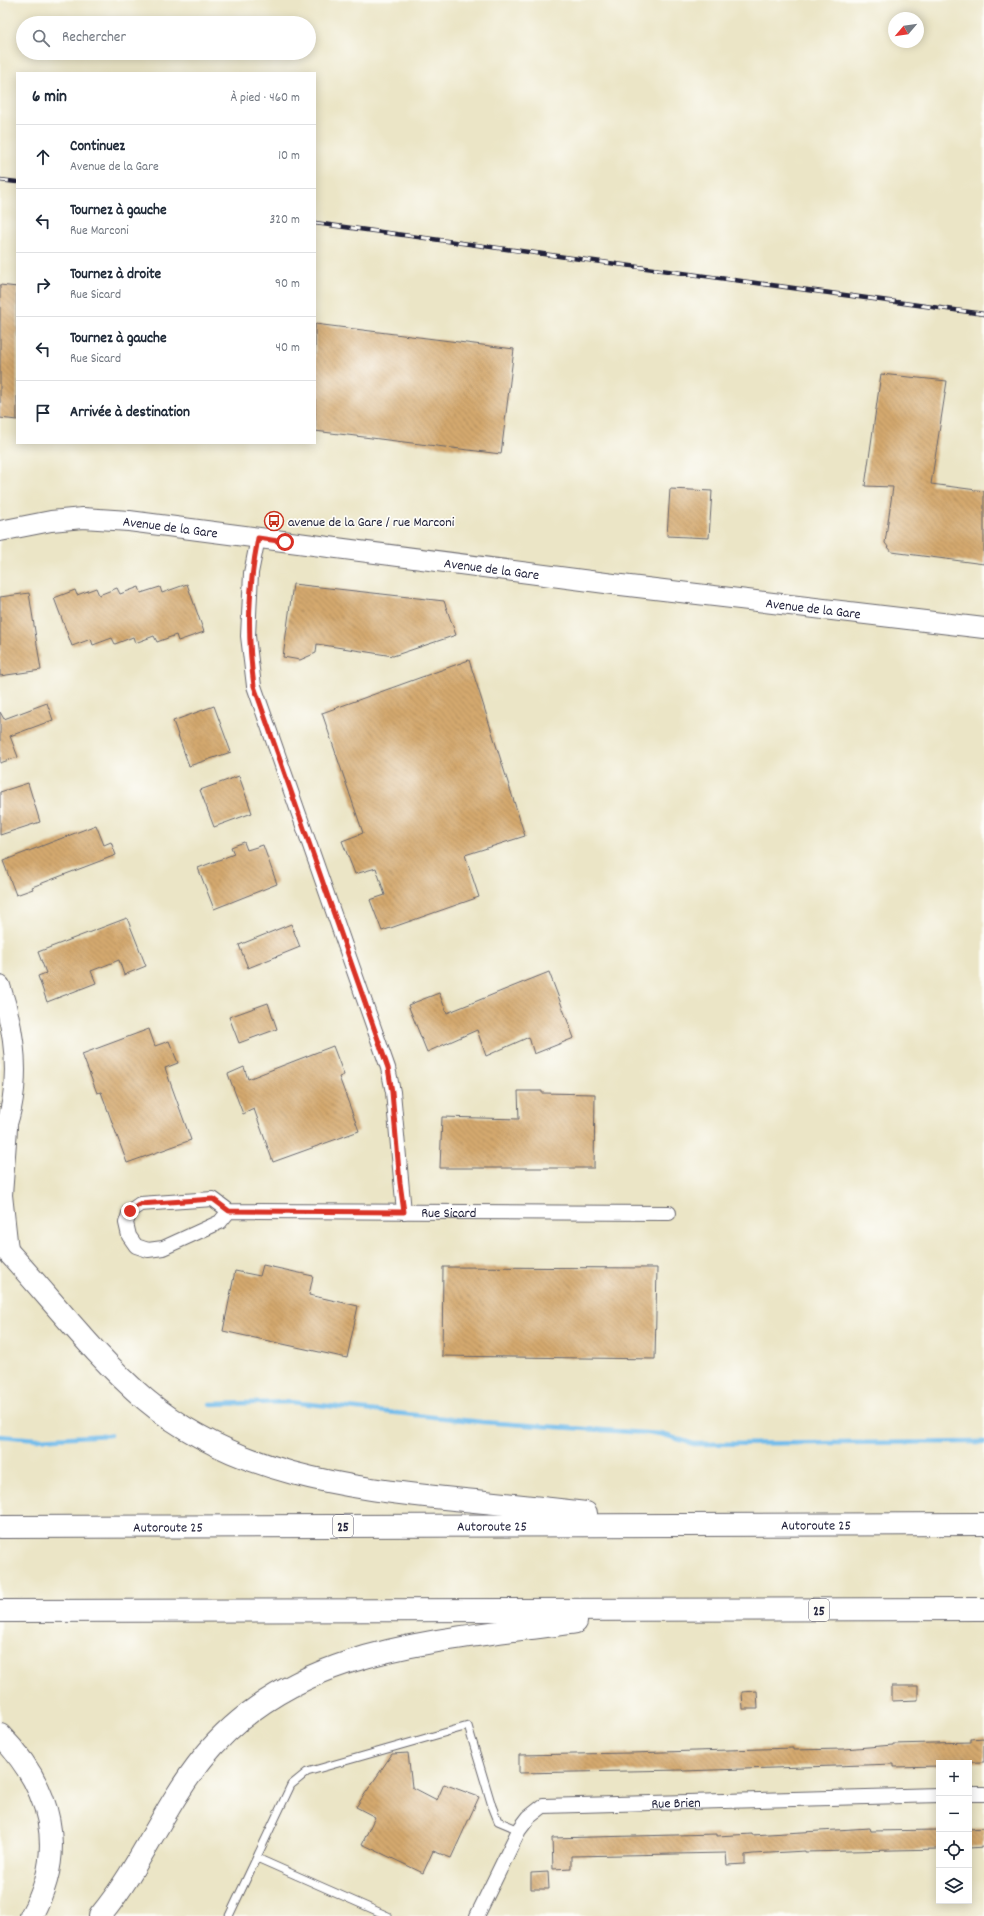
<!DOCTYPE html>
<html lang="fr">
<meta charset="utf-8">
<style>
:root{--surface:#fff;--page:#f2f2f3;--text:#1f2937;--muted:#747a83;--line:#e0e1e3}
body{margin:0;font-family:Dekko,sans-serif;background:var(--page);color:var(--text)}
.controls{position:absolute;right:12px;bottom:12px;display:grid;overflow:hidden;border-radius:0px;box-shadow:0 2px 10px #0003}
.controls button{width:36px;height:36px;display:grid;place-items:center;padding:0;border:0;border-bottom:1px solid var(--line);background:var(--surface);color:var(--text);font:20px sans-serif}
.compass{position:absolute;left:888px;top:12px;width:36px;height:36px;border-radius:50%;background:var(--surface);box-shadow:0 2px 10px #0003;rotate:241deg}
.stop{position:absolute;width:12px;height:12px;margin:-9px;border:3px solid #d93025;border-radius:50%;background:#fff}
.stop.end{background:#d93025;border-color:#fff;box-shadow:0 1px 4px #0008}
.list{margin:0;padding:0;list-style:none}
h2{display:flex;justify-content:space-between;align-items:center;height:52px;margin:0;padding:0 16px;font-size:17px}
h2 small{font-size:13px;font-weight:400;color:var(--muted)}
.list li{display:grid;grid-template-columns:26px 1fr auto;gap:12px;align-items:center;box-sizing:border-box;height:64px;padding:0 16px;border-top:1px solid var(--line)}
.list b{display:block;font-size:15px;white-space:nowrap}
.list p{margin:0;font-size:13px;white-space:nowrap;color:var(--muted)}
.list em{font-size:13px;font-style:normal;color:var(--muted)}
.icon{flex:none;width:22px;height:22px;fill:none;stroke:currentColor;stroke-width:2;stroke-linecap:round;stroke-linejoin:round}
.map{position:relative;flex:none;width:984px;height:1916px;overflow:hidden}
.search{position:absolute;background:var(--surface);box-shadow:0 2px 10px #0003;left:16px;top:16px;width:300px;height:44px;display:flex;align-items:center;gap:10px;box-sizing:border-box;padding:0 14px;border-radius:22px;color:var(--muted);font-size:15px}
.panel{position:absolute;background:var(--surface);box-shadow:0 2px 10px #0003;left:16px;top:72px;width:300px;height:372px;border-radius:0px}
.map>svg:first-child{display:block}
</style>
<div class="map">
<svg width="984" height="1916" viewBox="0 0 984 1916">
<defs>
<pattern id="building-back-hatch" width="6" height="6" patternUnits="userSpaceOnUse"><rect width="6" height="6" fill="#d4a96e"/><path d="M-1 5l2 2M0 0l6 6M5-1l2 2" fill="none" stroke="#ac895c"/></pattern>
</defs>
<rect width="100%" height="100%" fill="#fdfcf7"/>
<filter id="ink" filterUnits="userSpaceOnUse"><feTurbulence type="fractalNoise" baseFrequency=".025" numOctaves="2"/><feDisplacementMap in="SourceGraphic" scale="8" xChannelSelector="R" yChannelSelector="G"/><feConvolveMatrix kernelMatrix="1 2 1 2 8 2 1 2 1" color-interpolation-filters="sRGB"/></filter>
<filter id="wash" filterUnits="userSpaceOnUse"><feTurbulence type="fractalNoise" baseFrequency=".012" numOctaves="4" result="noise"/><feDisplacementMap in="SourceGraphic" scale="16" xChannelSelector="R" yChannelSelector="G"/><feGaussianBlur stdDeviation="0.9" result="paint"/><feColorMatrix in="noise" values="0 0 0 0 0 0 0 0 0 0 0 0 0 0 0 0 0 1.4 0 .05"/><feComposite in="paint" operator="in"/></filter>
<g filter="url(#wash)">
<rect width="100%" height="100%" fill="#ebe5c6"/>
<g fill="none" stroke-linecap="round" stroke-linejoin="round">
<g stroke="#72bceb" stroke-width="4.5">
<polyline points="210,1404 290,1402 482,1422 661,1434 694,1444 984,1442"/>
<polyline points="0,1436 37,1439 110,1435"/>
</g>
</g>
<g id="blocks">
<g fill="url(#building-back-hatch)">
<polygon points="0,285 17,287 17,420 0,418"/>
<polygon points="315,324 514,349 501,454 315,431"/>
<polygon points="881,374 947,381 931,484 984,491 984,564 892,552 885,543 893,487 865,486"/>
<polygon points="670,489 712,491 709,538 667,536"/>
<polygon points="187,584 204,632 178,641 176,635 157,642 154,636 135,643 133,637 115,644 112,638 93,645 91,639 72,646 54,598 75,590 77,595 96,588 99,595 117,588 120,594 139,587 141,593 160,587 162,593"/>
<polygon points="293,584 444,601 456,635 393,656 317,644 316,653 300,660 283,657"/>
<polygon points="29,593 41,670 0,676 0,597"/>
<polygon points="469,660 525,836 465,855 479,897 382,931 370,900 385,895 376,868 355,874 342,841 363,833 322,713"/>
<polygon points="47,703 53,720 10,736 18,757 0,763 0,712 4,719"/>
<polygon points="214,706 231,752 189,766 173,721"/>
<polygon points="239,776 252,813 214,827 200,790"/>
<polygon points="28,783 40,822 0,835 0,792"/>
<polygon points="96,825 104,845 111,842 116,855 32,887 33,889 16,895 3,861"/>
<polygon points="244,842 247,850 263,845 277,884 214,909 198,868 234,854 231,847"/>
<polygon points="127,918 146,966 124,975 119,960 91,971 96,983 47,1002 38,976 46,973 38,952"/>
<polygon points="291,924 300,947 248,968 239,945"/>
<polygon points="549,972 574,1038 534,1054 529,1037 486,1056 477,1030 427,1052 408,1005 439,993 447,1013"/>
<polygon points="268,1003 277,1029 239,1043 229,1017"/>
<polygon points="149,1029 155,1046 169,1041 178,1063 165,1068 191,1140 127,1163 101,1092 97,1093 82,1054"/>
<polygon points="333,1046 344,1075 339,1077 359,1131 273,1162 254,1109 243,1114 228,1074 244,1067 248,1079"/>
<polygon points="518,1091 542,1091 542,1093 595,1094 594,1168 440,1168 442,1117 519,1119"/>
<polygon points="263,1265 313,1276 309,1295 358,1306 347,1358 223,1331 235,1271 260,1276"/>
<polygon points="443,1267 657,1268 655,1359 442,1356"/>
<polygon points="892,1686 918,1686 918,1700 892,1701"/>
<polygon points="757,1691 758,1709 743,1709 742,1692"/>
<polygon points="984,1738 984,1762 939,1763 939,1766 894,1767 894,1764 683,1771 682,1770 519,1773 519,1755 631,1753 793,1748 793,1750 844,1749 893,1745 893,1744 971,1742 971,1739"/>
<polygon points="408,1753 412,1787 437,1800 444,1784 479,1797 451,1858 433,1851 423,1873 362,1844 375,1817 356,1807 392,1754"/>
<polygon points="870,1828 871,1831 939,1830 939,1849 805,1852 805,1851 753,1854 745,1855 745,1864 727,1865 726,1853 571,1856 571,1868 553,1869 552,1838 717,1834 717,1836 752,1834 752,1835"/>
<polygon points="984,1828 984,1847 969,1848 969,1829"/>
<polygon points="548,1872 549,1889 531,1889 531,1873"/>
</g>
</g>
</g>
<g filter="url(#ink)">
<use href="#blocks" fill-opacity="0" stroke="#68666c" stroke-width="1"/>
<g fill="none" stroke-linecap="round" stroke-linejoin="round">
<defs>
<g id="lane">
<polyline points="257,1858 388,1916"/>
<polyline points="229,1916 291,1785 307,1772 468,1726 492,1806 498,1821 519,1830"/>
</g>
<g id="street">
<polyline points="258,538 251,573 248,636 254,686 388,1068 393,1092 404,1212"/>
<path id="s1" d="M229 1211 220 1222 163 1248 148 1250 136 1246 129 1236 126 1223 130 1211 140 1204 213 1199 229 1211 669 1213"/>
<polyline points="969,1794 984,1794"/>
<path id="s2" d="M477 1916 519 1830 529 1817 543 1806 939 1795"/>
</g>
<g id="secondary">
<path id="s3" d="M0 531 51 521 83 518 129 521 621 585 984 628"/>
<path d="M0 986C17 1037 23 1091 0 1142"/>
</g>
<g id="highway">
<polyline points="6,1128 1,1195 7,1250"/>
<path d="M0 1243C47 1293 93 1355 146 1400 233 1473 345 1488 454 1499 498 1503 542 1508 586 1513"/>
<path id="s4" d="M0 1527 984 1524"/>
<polyline points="0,1611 984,1609"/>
<path d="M0 1735C51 1787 68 1850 31 1916"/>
<path d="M100 1916C140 1868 163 1808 202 1759 293 1645 442 1641 576 1622"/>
</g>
</defs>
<use href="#lane" stroke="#68666c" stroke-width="9"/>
<use href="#street" stroke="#68666c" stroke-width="16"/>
<use href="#secondary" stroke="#68666c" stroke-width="22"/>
<use href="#highway" stroke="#68666c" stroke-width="24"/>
<use href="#lane" stroke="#fff" stroke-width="7"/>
<use href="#street" stroke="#fff" stroke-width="14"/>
<use href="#secondary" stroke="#fff" stroke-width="20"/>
<use href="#highway" stroke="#fff" stroke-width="22"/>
<defs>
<g id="rail">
<polyline points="0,180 17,182"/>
<polyline points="315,223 984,314"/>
</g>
</defs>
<use href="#rail" stroke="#22223b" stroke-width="4.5"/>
<use href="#rail" stroke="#fdfcf7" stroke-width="3" stroke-dasharray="9" stroke-linecap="butt"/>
</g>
</g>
<g fill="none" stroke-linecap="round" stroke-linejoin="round" filter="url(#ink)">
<path stroke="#d93025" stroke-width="5" d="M130 1211 140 1204 213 1199 229 1211 404 1212 400 1183 392 1092 388 1068 254 686C247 634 248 590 258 538L285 542"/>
</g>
<defs>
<symbol id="bus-ring" viewBox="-11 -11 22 22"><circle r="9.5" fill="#fdfcf7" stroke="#c8321e" stroke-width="1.5"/><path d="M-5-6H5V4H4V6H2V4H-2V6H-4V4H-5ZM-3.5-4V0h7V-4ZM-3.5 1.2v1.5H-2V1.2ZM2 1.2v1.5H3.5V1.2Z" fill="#c8321e"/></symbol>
</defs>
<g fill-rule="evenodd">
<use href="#bus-ring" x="263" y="510" width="22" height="22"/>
</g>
<g text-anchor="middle" stroke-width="3.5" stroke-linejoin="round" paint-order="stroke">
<g fill="#fdfcf7" stroke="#646373" stroke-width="1">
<rect x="333" y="1515" width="20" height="22" rx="3"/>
<rect x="809" y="1599" width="20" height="22" rx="3"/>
</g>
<g font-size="13" font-weight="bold" fill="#22223b">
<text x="343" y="1531">25</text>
<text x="819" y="1615">25</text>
</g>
<g font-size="14" fill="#22223b" stroke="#fdfcf7" text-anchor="start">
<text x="288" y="526">avenue de la Gare / rue Marconi</text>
</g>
<g font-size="14" fill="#22223b" stroke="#fdfcf7">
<text dy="5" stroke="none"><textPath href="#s3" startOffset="172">Avenue de la Gare</textPath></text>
<text dy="5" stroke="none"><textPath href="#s3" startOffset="496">Avenue de la Gare</textPath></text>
<text dy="5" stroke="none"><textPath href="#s3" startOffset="820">Avenue de la Gare</textPath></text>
<text dy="5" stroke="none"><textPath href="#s1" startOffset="468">Rue Sicard</textPath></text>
<text dy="5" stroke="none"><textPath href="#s4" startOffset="816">Autoroute 25</textPath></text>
<text dy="5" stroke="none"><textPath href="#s4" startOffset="492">Autoroute 25</textPath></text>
<text dy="5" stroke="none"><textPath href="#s4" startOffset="168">Autoroute 25</textPath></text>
<text dy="5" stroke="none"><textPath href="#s2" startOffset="263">Rue Brien</textPath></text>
</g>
</g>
</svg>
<div class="controls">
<button>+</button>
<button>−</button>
<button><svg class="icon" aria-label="locate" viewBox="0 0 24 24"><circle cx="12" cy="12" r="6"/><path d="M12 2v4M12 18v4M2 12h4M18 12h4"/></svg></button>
<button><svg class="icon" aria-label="layers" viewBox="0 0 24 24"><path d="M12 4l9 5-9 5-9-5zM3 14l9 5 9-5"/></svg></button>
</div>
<svg class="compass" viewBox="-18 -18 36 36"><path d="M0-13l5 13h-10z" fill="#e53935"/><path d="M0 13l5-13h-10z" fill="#747a83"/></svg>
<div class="stop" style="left:285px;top:542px"></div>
<div class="stop end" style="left:130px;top:1211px"></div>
<div class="search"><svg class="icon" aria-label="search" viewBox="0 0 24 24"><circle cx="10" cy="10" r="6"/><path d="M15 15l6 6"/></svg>Rechercher</div>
<section class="panel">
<h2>6 min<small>À pied · 460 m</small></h2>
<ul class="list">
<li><svg class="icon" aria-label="ahead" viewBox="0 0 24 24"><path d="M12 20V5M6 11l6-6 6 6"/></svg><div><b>Continuez</b><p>Avenue de la Gare</p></div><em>10 m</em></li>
<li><svg class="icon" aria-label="left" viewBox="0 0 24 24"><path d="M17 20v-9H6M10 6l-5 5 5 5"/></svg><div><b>Tournez à gauche</b><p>Rue Marconi</p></div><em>320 m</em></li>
<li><svg class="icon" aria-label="right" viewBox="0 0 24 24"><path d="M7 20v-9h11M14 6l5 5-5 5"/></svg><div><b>Tournez à droite</b><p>Rue Sicard</p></div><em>90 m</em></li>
<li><svg class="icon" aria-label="left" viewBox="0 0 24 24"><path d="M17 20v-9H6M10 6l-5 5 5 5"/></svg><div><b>Tournez à gauche</b><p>Rue Sicard</p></div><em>40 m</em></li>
<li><svg class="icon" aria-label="arrive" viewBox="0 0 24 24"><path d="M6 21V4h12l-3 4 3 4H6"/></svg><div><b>Arrivée à destination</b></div></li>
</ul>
</section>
</div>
